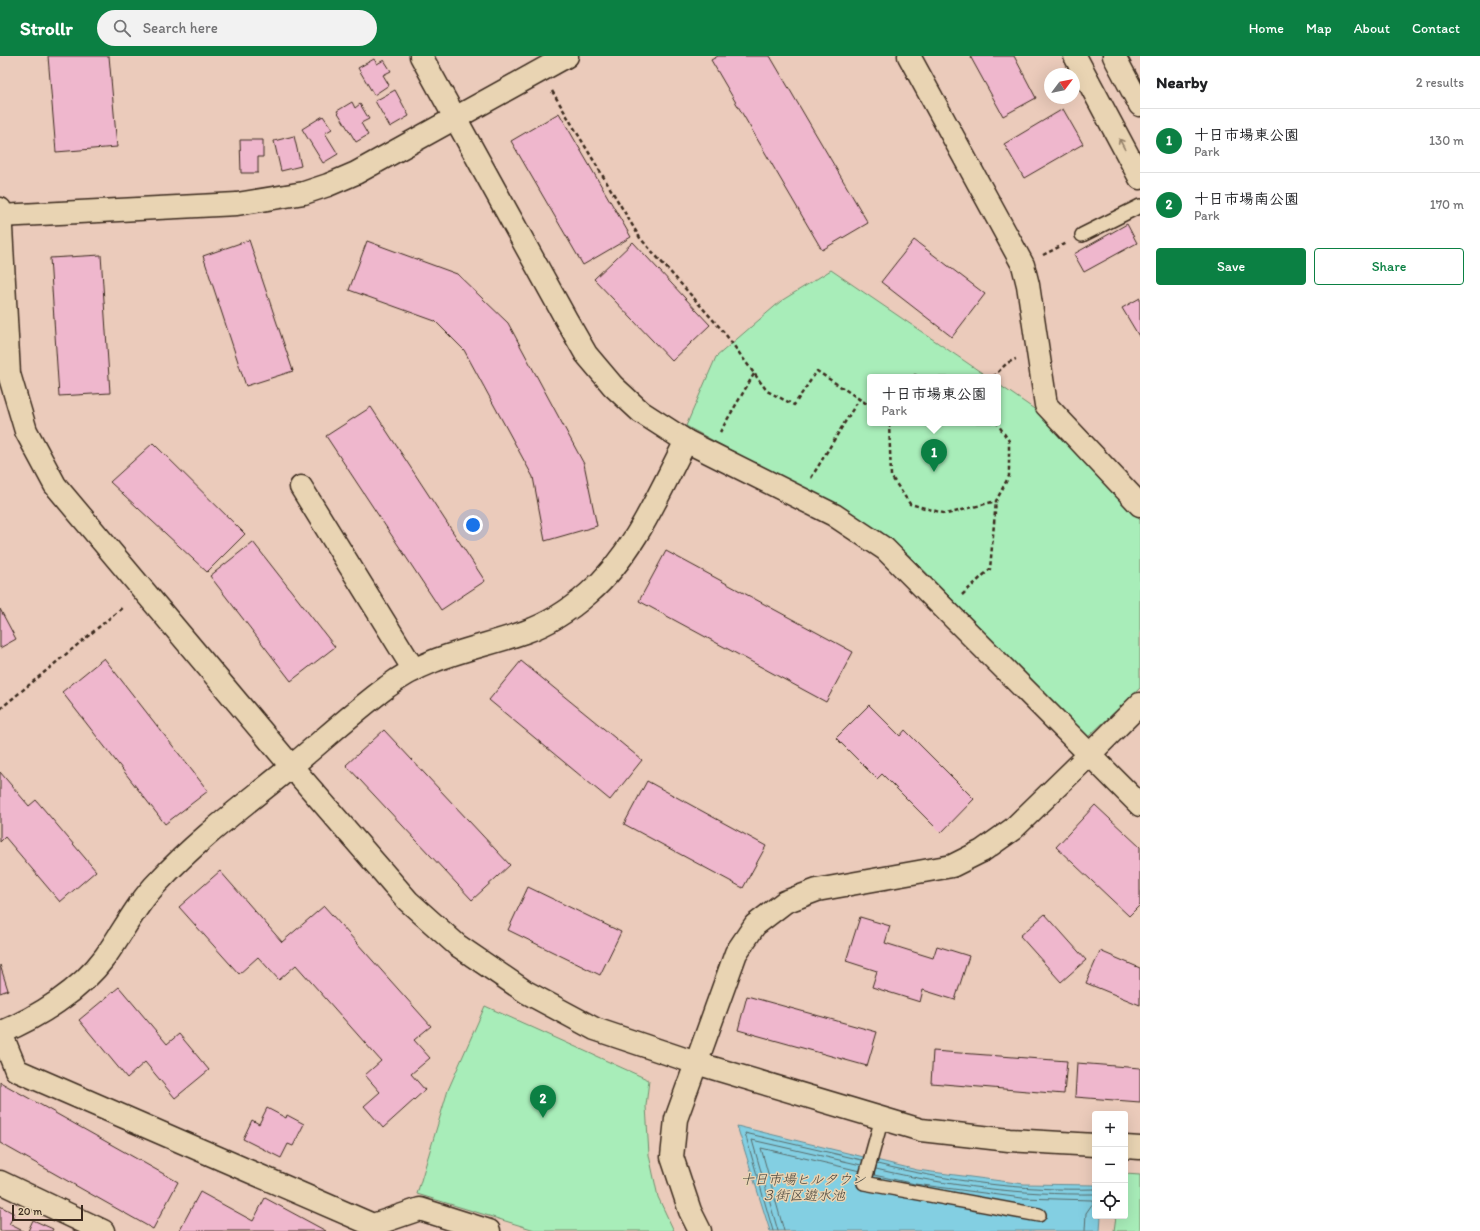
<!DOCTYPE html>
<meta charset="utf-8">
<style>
:root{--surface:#fff;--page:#f2f2f2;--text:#202124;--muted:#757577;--line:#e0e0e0;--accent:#0b8043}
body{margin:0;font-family:Itim,"Klee One",sans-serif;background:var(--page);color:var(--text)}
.controls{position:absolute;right:12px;bottom:12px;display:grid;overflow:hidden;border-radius:4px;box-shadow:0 4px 16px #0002}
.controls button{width:36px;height:36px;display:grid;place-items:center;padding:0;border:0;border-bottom:1px solid var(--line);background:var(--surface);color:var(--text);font:20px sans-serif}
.compass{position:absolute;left:1044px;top:12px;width:36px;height:36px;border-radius:50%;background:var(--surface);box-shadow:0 4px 16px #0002;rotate:58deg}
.scale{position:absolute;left:12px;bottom:10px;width:71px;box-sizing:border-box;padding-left:4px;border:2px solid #3b2a1e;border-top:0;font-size:11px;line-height:14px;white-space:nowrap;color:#3b2a1e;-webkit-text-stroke:3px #e9d4b3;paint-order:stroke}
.you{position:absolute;left:473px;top:469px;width:14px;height:14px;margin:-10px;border:3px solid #fff;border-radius:50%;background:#1a73e8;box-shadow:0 0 0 6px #1a73e833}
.badge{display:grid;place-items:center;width:26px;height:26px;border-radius:50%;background:var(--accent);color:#fff;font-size:13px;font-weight:700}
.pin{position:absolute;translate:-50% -33px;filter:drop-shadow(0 1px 2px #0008)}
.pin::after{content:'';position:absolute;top:21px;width:14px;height:12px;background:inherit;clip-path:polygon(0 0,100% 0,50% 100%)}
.popup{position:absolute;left:867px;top:318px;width:134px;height:52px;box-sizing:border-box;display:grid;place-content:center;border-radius:4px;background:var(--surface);filter:drop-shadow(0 1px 3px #0005);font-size:13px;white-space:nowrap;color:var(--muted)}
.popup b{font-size:15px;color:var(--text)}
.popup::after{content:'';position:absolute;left:50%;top:100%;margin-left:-8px;border:8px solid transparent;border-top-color:var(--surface)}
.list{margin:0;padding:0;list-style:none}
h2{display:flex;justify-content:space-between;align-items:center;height:52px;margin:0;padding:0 16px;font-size:17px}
h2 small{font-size:13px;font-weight:400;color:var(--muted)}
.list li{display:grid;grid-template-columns:26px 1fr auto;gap:12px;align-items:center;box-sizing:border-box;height:64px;padding:0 16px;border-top:1px solid var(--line)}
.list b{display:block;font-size:15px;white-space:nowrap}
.list p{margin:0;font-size:13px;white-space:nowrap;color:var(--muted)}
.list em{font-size:13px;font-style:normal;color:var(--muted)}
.actions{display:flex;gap:8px;padding:12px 16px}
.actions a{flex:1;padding:9px 0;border:1px solid var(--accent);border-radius:4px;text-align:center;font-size:14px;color:var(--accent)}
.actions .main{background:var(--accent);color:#fff}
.icon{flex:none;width:22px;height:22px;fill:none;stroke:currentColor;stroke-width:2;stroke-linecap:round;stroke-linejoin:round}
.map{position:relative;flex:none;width:1140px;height:1175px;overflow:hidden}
header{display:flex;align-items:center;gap:24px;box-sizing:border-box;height:56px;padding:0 20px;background:var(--accent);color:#fff}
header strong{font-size:19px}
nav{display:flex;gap:22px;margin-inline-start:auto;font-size:14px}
.search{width:280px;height:36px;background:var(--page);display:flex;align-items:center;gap:10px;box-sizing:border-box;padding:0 14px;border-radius:22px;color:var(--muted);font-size:15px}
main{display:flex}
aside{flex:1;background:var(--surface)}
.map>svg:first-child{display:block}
</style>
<header>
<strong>Strollr</strong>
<div class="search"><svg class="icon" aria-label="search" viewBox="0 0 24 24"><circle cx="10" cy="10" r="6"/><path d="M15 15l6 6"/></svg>Search here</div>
<nav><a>Home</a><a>Map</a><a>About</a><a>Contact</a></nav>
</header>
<main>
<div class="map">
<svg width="1140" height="1175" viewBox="0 0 1140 1175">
<rect width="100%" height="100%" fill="#ebcbbb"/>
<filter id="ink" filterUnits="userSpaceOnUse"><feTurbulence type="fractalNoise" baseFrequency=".025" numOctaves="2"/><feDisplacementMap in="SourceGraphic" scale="8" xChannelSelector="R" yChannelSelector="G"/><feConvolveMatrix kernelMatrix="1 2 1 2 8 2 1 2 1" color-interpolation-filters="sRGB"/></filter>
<g filter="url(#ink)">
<g fill="#a8edb9" stroke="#728c6c">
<polygon points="831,214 988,321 870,321 870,367 998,367 998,328 1040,357 1140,463 1140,632 1087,682 911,501 879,474 686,370 716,301 781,245"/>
<polygon points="485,950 649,1024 646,1050 649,1099 658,1141 674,1175 538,1175 417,1138 448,1034"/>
<polygon points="1125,1118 1140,1119 1140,1175 1114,1175 1116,1160 1125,1160"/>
</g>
<polygon fill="#83cfe2" stroke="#668d94" points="737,1070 917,1114 1024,1128 1095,1129 1095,1160 1101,1160 1100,1175 770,1175"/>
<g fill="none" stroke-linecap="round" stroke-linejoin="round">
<g stroke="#586c6c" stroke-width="1">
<path d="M877 1108C948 1125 1022 1135 1095 1133"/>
<path d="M876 1113C947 1130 1021 1139 1095 1138"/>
<polyline points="874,1119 915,1128 1022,1142 1092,1144 1093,1147 1086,1157 1085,1175"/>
<polyline points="773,1175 745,1077 862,1104"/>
<polyline points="778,1175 752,1084 861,1109"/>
<polyline points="784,1175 761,1092 860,1115"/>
</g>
</g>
<g fill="#efb7cd" stroke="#3b2a1e">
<polygon points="48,0 109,0 117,91 56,96"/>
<polygon points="718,0 770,0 868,167 822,194 711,4"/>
<polygon points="970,0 1014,0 1036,42 1003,60"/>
<polygon points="374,3 377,8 384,4 391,15 383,19 389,29 374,39 358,12"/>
<polygon points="395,34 409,60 390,71 375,45"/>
<polygon points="352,46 355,52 360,48 369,63 361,67 368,79 356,86 337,55"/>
<polygon points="1063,53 1083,88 1024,122 1004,88"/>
<polygon points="559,57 631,181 583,209 511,85"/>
<polygon points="323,60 332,73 325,77 338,98 323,107 302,73"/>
<polygon points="294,80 301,110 281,115 274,85"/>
<polygon points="240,84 263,84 263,101 258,101 258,117 241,117"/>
<polygon points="1127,168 1137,187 1084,216 1074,198"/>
<polygon points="249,184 293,315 246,330 203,200"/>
<polygon points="914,184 985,238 952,281 881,226"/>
<polygon points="367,185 457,218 508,267 584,408 597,470 545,485 533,421 464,294 435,265 349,234"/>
<polygon points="633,186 710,269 672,305 594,223"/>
<polygon points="101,199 110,337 59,340 50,202"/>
<polygon points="1140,242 1140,282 1122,252"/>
<polygon points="371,351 485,525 441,554 326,380"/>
<polygon points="153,387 245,478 207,516 110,426"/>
<polygon points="253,486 335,591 291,625 210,520"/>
<polygon points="666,495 853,596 826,646 639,545"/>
<polygon points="0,553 16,583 0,592"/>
<polygon points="104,602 208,735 165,768 62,636"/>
<polygon points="521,605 642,704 610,744 489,644"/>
<polygon points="869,649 900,680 905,674 974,743 941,777 882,718 877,723 836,682"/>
<polygon points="384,674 510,809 472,844 346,709"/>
<polygon points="0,716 29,750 36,744 96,815 60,846 5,781 0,786"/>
<polygon points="647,725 766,790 743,832 624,768"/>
<polygon points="1095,749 1140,791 1140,849 1129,860 1056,791"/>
<polygon points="220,815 282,886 324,850 431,970 414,984 430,1002 411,1018 425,1034 383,1072 364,1050 380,1036 365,1019 381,1005 296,909 279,924 258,901 239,918 179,851"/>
<polygon points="528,831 621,876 600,919 508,874"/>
<polygon points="1045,858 1086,904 1061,926 1020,880"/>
<polygon points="860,861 890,870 885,887 933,902 937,890 969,900 955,944 923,934 920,946 872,931 877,915 846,905"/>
<polygon points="1100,895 1140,912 1140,949 1086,927"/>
<polygon points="0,909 8,934 0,937"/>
<polygon points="119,931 167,988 179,978 209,1014 175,1042 145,1006 127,1022 79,964"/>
<polygon points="747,940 877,976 867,1010 738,974"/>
<polygon points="933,995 1067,1005 1064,1038 931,1027"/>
<polygon points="1077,1007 1140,1012 1140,1046 1075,1041"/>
<polygon points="0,1026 178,1126 153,1173 0,1087"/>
<polygon points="267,1052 286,1062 287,1059 304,1068 293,1090 288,1088 281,1102 243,1083 252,1064 259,1068"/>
<polygon points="200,1136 253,1165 265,1142 326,1175 179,1175"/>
<polygon points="0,1150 15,1158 9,1168 23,1175 0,1175"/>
<polygon points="33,1164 53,1173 52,1175 28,1175"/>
</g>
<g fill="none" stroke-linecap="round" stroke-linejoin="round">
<defs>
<g id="lane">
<polyline points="1082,179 1140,150"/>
<polyline points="882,1062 864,1127 1039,1159"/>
</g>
<g id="street">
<polyline points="909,0 1023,209 1028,229 1046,349 1140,449"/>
<polyline points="0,160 237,148 304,137 328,129 356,117 567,0"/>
<polyline points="301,431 414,614"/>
<polyline points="1089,699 1140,648"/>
<polyline points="1,977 16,1014 373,1169 420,1153 489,1175"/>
<polyline points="0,1126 103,1175"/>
</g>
<g id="secondary">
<polyline points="421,0 566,263 586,298 613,330 641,356 686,385 834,459 885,493 1140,749"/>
<polyline points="562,0 563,2"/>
<polyline points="1075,0 1140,122"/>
<polyline points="1114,0 1140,49"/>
<polyline points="0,153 9,318 26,375 55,429 291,710 408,845 457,889 526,936 595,973 696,1007 921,1074 1009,1084 1095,1089"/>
<path d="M0 977C38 961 80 935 105 901 123 876 137 847 159 825 197 784 243 750 286 715 320 687 352 657 387 631 428 599 478 593 525 576 548 568 571 553 589 537 634 498 659 437 686 385"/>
<polyline points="1125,1091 1140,1092"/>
<polyline points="700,1175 690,1155 672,1101 676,1063 736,897 755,869 785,846 817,834 952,810 982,795 1013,773 1089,699"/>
</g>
</defs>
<use href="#lane" stroke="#3b2a1e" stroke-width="16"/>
<use href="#street" stroke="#3b2a1e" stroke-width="25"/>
<use href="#secondary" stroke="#3b2a1e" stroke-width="25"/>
<g stroke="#3b2a1e" stroke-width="2.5" stroke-dasharray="4 3" stroke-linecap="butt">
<polyline points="552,35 640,182 723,275 767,335 794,349 817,315 870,350"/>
<polyline points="1043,199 1067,187"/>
<polyline points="914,321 915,319 919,321"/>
<polyline points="993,321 1007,307 1016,303"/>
<polyline points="889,367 891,420 910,448 947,458 996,445"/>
<polyline points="720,376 754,318"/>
<polyline points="811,422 859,343"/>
<polyline points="962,539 990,513 996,445 1009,420 1009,385 997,367"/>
<polyline points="0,653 123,551"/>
</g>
<use href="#lane" stroke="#e9d4b3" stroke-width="13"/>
<use href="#street" stroke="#e9d4b3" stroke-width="22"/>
<use href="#secondary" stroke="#e9d4b3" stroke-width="22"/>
</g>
<defs><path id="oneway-shaft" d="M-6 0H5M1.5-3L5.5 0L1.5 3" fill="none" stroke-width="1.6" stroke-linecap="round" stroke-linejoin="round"/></defs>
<use stroke="#927f68" href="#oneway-shaft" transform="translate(1122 88) rotate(-118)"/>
</g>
<g text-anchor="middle" stroke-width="3" stroke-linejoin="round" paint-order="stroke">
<g font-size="14" font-style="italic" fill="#46433b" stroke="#e9d4b3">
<text x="803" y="1128">十日市場ヒルタウン<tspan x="803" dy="16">３街区遊水池</tspan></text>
</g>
</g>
</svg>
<div class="controls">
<button>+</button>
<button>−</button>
<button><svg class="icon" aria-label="locate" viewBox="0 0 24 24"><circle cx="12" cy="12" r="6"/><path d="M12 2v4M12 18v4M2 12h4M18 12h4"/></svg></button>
</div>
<svg class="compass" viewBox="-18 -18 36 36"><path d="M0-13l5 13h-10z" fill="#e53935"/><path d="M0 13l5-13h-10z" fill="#757577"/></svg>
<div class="scale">20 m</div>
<div class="you"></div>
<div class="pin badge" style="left:934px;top:416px">1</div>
<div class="popup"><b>十日市場東公園</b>Park</div>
<div class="pin badge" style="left:543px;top:1062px">2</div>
</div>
<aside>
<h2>Nearby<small>2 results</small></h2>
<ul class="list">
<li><span class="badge">1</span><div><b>十日市場東公園</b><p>Park</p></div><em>130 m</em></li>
<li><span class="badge">2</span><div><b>十日市場南公園</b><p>Park</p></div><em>170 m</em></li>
</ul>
<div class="actions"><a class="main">Save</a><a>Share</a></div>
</aside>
</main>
